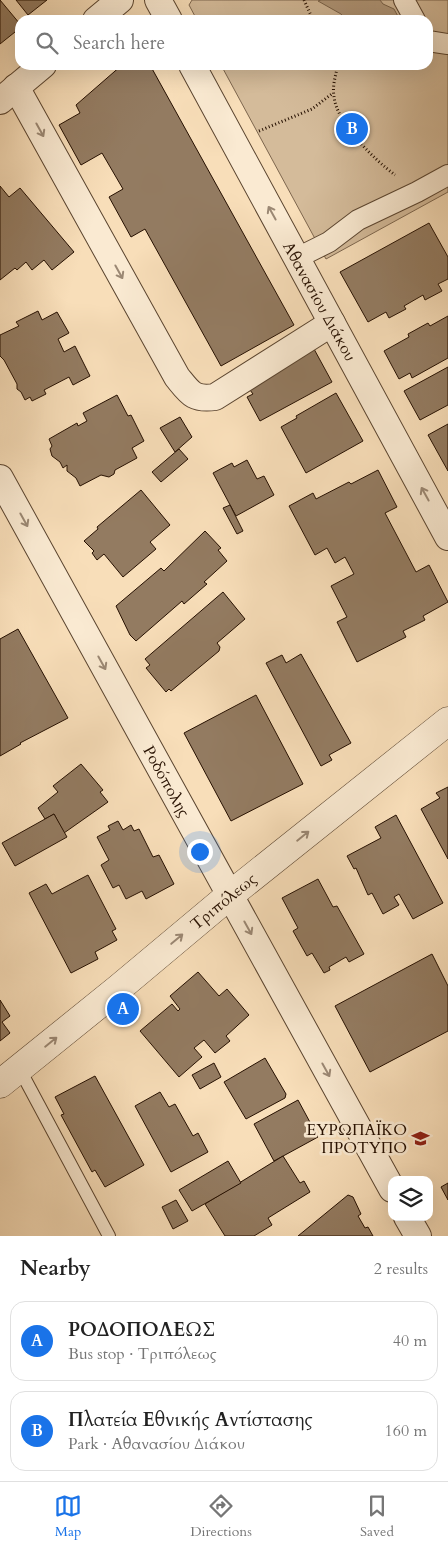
<!DOCTYPE html>
<meta charset="utf-8">
<style>
:root{--surface:#fff;--page:#f2f2f2;--text:#222;--muted:#767676;--line:#e0e0e0;--accent:#1a73e8}
body{margin:0;font-family:Cardo,serif;background:var(--page);color:var(--text)}
.controls{position:absolute;right:15px;bottom:15px;display:grid;overflow:hidden;border-radius:10px;box-shadow:0 5px 20px #0002}
.controls button{width:45px;height:45px;display:grid;place-items:center;padding:0;border:0;border-bottom:1px solid var(--line);background:var(--surface);color:var(--text);font:25px sans-serif}
.you{position:absolute;left:199px;top:851px;width:18px;height:18px;margin:-12px;border:4px solid #fff;border-radius:50%;background:#1a73e8;box-shadow:0 0 0 8px #1a73e833}
.badge{display:grid;place-items:center;width:32px;height:32px;border-radius:50%;background:var(--accent);color:#fff;font-size:16px;font-weight:700}
.pin{position:absolute;translate:-50% -50%;border:2px solid #fff;box-shadow:0 1px 5px #0006}
.list{margin:0;padding:0;list-style:none}
h2{display:flex;justify-content:space-between;align-items:center;height:65px;margin:0;padding:0 20px;font-size:21px}
h2 small{font-size:16px;font-weight:400;color:var(--muted)}
.list li{display:grid;grid-template-columns:32px 1fr auto;gap:15px;align-items:center;box-sizing:border-box;height:80px;margin:0 10px 10px;padding:0 10px;border:1px solid var(--line);border-radius:15px}
.list b{display:block;font-size:19px;white-space:nowrap}
.list p{margin:0;font-size:16px;white-space:nowrap;color:var(--muted)}
.list em{font-size:16px;font-style:normal;color:var(--muted)}
.icon{flex:none;width:28px;height:28px;fill:none;stroke:currentColor;stroke-width:2;stroke-linecap:round;stroke-linejoin:round}
.map{position:relative;flex:none;width:448px;height:1236px;overflow:hidden}
.search{position:absolute;background:var(--surface);box-shadow:0 5px 20px #0002;left:15px;right:15px;top:15px;height:55px;display:flex;align-items:center;gap:12px;box-sizing:border-box;padding:0 18px;border-radius:15px;color:var(--muted);font-size:19px}
.sheet{height:245px;background:var(--surface)}
nav{display:flex;justify-content:space-around;align-items:center;box-sizing:border-box;height:70px;border-top:1px solid var(--line);background:var(--surface);font-size:14px;color:var(--muted)}
nav a{display:grid;justify-items:center;gap:2px}
nav .on{color:var(--accent)}
.map>svg:first-child{display:block}
</style>
<div class="map">
<svg width="448" height="1236" viewBox="0 0 448 1236">
<rect width="100%" height="100%" fill="#f8deb9"/>
<filter id="stains"><feTurbulence type="fractalNoise" baseFrequency=".004" numOctaves="4"/><feColorMatrix values="0 0 0 0 .2 0 0 0 0 .09 0 0 0 0 .02 0 0 0 .5 -.17"/></filter>
<radialGradient id="worn" r=".72"><stop offset=".6" stop-color="#630" stop-opacity="0"/><stop offset="1" stop-color="#630" stop-opacity=".3"/></radialGradient>
<polygon fill="#d4bb9a" stroke="#7d664e" points="192,0 448,0 448,192 326,259 221,65 428,65 428,20 197,20 189,5"/>
<polygon fill="#b1987a" stroke="#79624a" points="321,0 380,0 383,4 394,9 400,20 346,20 341,14 318,1"/>
<g fill="#937b61" stroke="#261001">
<polygon points="0,0 20,24 20,28 0,44"/>
<polygon points="16,0 47,0 28,15"/>
<polygon points="122,65 150,65 294,325 221,366 145,229 131,237 109,197 123,189 102,153 81,165 59,125 80,113 76,105"/>
<polygon points="0,186 9,197 20,188 74,252 52,270 44,260 32,270 26,262 17,270 15,268 0,280"/>
<polygon points="429,223 448,257 448,279 438,284 442,291 425,300 423,295 404,306 406,309 389,318 386,312 368,322 340,272"/>
<polygon points="38,311 42,320 57,312 69,333 58,339 64,352 75,346 90,376 73,385 69,377 44,390 46,394 32,401 30,397 25,400 21,392 17,389 17,384 4,360 0,356 0,335 19,326 16,322"/>
<polygon points="448,316 448,358 412,378 410,373 399,379 384,351 409,337 408,334 428,323 430,326"/>
<polygon points="314,349 332,382 260,421 247,397 253,394 250,390"/>
<polygon points="448,367 448,405 420,420 404,391"/>
<polygon points="336,393 363,441 306,473 281,427 297,418 296,416"/>
<polygon points="117,395 128,416 131,415 144,441 132,448 137,458 115,470 114,474 109,477 101,475 80,486 76,478 67,471 67,465 63,468 60,462 52,456 50,449 52,446 49,439 77,423 78,426 87,421 83,413"/>
<polygon points="180,417 192,437 175,452 160,428"/>
<polygon points="448,424 448,471 428,435"/>
<polygon points="179,449 188,459 161,482 152,472"/>
<polygon points="247,460 257,479 264,476 274,495 236,516 213,473 232,463 234,467"/>
<polygon points="378,470 397,507 385,513 416,572 429,565 448,602 423,616 425,620 403,631 406,637 357,662 337,622 347,617 331,586 354,574 345,557 335,563 327,548 315,555 289,506 313,493 316,499 349,482 351,484"/>
<polygon points="141,490 170,525 150,542 156,549 123,577 104,554 97,560 92,553 94,551 84,541 98,529 97,527"/>
<polygon points="230,505 243,531 237,534 223,508"/>
<polygon points="205,531 221,548 218,550 227,561 204,582 207,584 184,604 182,601 136,641 130,635 116,606 161,568 164,571"/>
<polygon points="223,592 245,619 217,643 220,647 219,651 171,691 169,689 166,692 146,668 150,665 145,659"/>
<polygon points="18,629 68,718 20,743 21,744 0,756 0,639"/>
<polygon points="301,654 351,743 329,755 332,760 321,766 266,663 282,655 286,663"/>
<polygon points="256,695 303,784 231,821 184,733"/>
<polygon points="81,764 103,790 100,792 108,802 64,833 54,814 45,819 38,808 58,792 53,786"/>
<polygon points="448,787 448,859 421,809 440,798 436,793"/>
<polygon points="54,814 67,837 15,866 2,843"/>
<polygon points="396,815 443,903 413,919 399,894 394,897 399,905 383,914 372,893 368,895 356,868 354,869 347,856 381,838 375,827"/>
<polygon points="118,821 123,830 131,825 134,831 139,829 153,857 159,855 174,884 146,899 142,891 126,899 119,885 113,888 101,865 109,860 97,837 110,830 108,826"/>
<polygon points="88,875 116,929 112,931 117,940 95,952 98,959 71,973 29,893 46,884 52,894"/>
<polygon points="318,879 333,907 337,906 364,954 349,962 346,957 329,967 330,970 324,973 312,953 307,956 293,931 298,928 282,898"/>
<polygon points="432,954 448,986 448,1031 370,1072 335,1006"/>
<polygon points="198,972 219,996 227,989 249,1015 226,1036 230,1041 215,1053 204,1040 194,1048 202,1057 179,1077 140,1031 172,1004 178,1011 180,1009 170,996"/>
<polygon points="0,1000 10,1016 2,1022 10,1033 0,1041"/>
<polygon points="265,1058 286,1094 285,1098 246,1119 224,1082"/>
<polygon points="214,1063 221,1077 200,1089 192,1075"/>
<polygon points="95,1076 144,1165 105,1187 95,1170 92,1172 61,1115 64,1114 55,1097"/>
<polygon points="160,1092 169,1107 175,1104 193,1136 198,1133 208,1152 171,1172 135,1106"/>
<polygon points="298,1100 318,1137 274,1161 254,1124"/>
<polygon points="283,1156 300,1183 304,1181 310,1192 268,1218 272,1225 254,1236 225,1236 205,1204"/>
<polygon points="228,1161 241,1183 192,1211 179,1190"/>
<polygon points="448,1183 448,1200 441,1187"/>
<polygon points="348,1195 353,1197 361,1214 358,1216 365,1228 368,1227 373,1236 298,1236"/>
<polygon points="176,1200 188,1221 173,1229 162,1207"/>
</g>
<g fill="none" stroke-linecap="round" stroke-linejoin="round">
<defs>
<polyline id="service" points="19,1068 109,1236"/>
<g id="pedestrian">
<polyline points="404,0 415,20"/>
<polyline points="428,41 448,44"/>
<polyline points="297,258 329,242 358,220 417,192 448,175"/>
</g>
<g id="minor">
<polyline points="158,0 169,20"/>
<polyline points="96,20 120,0"/>
<polyline points="192,65 448,537"/>
<path d="M16 87 177 377C190 393 193 400 215 397L332 323"/>
<polyline points="0,101 43,65"/>
<polyline points="0,478 392,1189"/>
<polyline points="407,1217 418,1236"/>
</g>
<polyline id="tertiary" points="0,1084 119,988 230,895 448,721"/>
</defs>
<use href="#service" stroke="#5a442f" stroke-width="14"/>
<use href="#pedestrian" stroke="#5a442f" stroke-width="22"/>
<use href="#minor" stroke="#5a442f" stroke-width="28"/>
<use href="#tertiary" stroke="#5a442f" stroke-width="29"/>
<g stroke="#261001" stroke-width="3" stroke-dasharray="1 2.5" stroke-linecap="butt">
<polyline points="304,0 313,20"/>
<path d="M338 65C336 74 332 86 334 96 336 123 375 160 395 175"/>
<polyline points="259,131 312,109 333,93"/>
</g>
<use href="#service" stroke="#faead2" stroke-width="12"/>
<use href="#pedestrian" stroke="#faead2" stroke-width="20"/>
<use href="#minor" stroke="#faead2" stroke-width="26"/>
<use href="#tertiary" stroke="#faead2" stroke-width="28"/>
</g>
<defs><path id="oneway-shaft" d="M-6 0H5M1.5-3L5.5 0L1.5 3" fill="none" stroke-width="1.6" stroke-linecap="round" stroke-linejoin="round" transform="scale(1.25)"/></defs>
<g stroke="#9b8874">
<use href="#oneway-shaft" transform="translate(40 130) rotate(61)"/>
<use href="#oneway-shaft" transform="translate(272 213) rotate(-119)"/>
<use href="#oneway-shaft" transform="translate(119 272) rotate(61)"/>
<use href="#oneway-shaft" transform="translate(425 494) rotate(-119)"/>
<use href="#oneway-shaft" transform="translate(24 520) rotate(61)"/>
<use href="#oneway-shaft" transform="translate(102 663) rotate(61)"/>
<use href="#oneway-shaft" transform="translate(303 836) rotate(-39)"/>
<use href="#oneway-shaft" transform="translate(248 928) rotate(61)"/>
<use href="#oneway-shaft" transform="translate(177 939) rotate(-40)"/>
<use href="#oneway-shaft" transform="translate(51 1042) rotate(-39)"/>
<use href="#oneway-shaft" transform="translate(326 1070) rotate(61)"/>
</g>
<defs>
<symbol id="school-bare" viewBox="-9 -9 18 18"><path d="M0-5L7-2L0 1L-7-2ZM-4 1L0 2.5L4 1V4Q0 6-4 4Z" fill="#8f2418" stroke="#faead2" stroke-width="2.5" paint-order="stroke"/></symbol>
</defs>
<g fill-rule="evenodd">
<use href="#school-bare" x="408" y="1126" width="25" height="25"/>
</g>
<g text-anchor="middle" stroke-width="5" stroke-linejoin="round" paint-order="stroke">
<g font-size="16" fill="#261001" stroke="#faead2">
<text transform="translate(320 301) rotate(61)" y="6">Αθανασίου Διάκου</text>
<text transform="translate(167 781) rotate(61)" y="6">Ροδόπολης</text>
<text transform="translate(223 901) rotate(-39)" y="6">Τριπόλεως</text>
</g>
<g font-size="16" fill="#261001" stroke="#faead2" text-anchor="end">
<text x="407" y="1135">ΕΥΡΩΠΑΪΚΟ<tspan x="407" dy="18">ΠΡΟΤΥΠΟ</tspan></text>
</g>
</g>
<rect width="100%" height="100%" filter="url(#stains)"/>
<rect width="100%" height="100%" fill="url(#worn)"/>
</svg>
<div class="controls">
<button><svg class="icon" aria-label="layers" viewBox="0 0 24 24"><path d="M12 4l9 5-9 5-9-5zM3 14l9 5 9-5"/></svg></button>
</div>
<div class="you"></div>
<div class="pin badge" style="left:123px;top:1009px">A</div>
<div class="pin badge" style="left:352px;top:129px">B</div>
<div class="search"><svg class="icon" aria-label="search" viewBox="0 0 24 24"><circle cx="10" cy="10" r="6"/><path d="M15 15l6 6"/></svg>Search here</div>
</div>
<section class="sheet">
<h2>Nearby<small>2 results</small></h2>
<ul class="list">
<li><span class="badge">A</span><div><b>ΡΟΔΟΠΟΛΕΩΣ</b><p>Bus stop · Τριπόλεως</p></div><em>40 m</em></li>
<li><span class="badge">B</span><div><b>Πλατεία Εθνικής Αντίστασης</b><p>Park · Αθανασίου Διάκου</p></div><em>160 m</em></li>
</ul>
</section>
<nav>
<a class="on"><svg class="icon" aria-label="map" viewBox="0 0 24 24"><path d="M3 6l6-2 6 2 6-2v14l-6 2-6-2-6 2zM9 4v14M15 6v14"/></svg>Map</a>
<a><svg class="icon" aria-label="directions" viewBox="0 0 24 24"><path d="M12 3l9 9-9 9-9-9zM9 14v-3h6M13 9l2 2-2 2"/></svg>Directions</a>
<a><svg class="icon" aria-label="saved" viewBox="0 0 24 24"><path d="M7 4h10v16l-5-4-5 4z"/></svg>Saved</a>
</nav>
